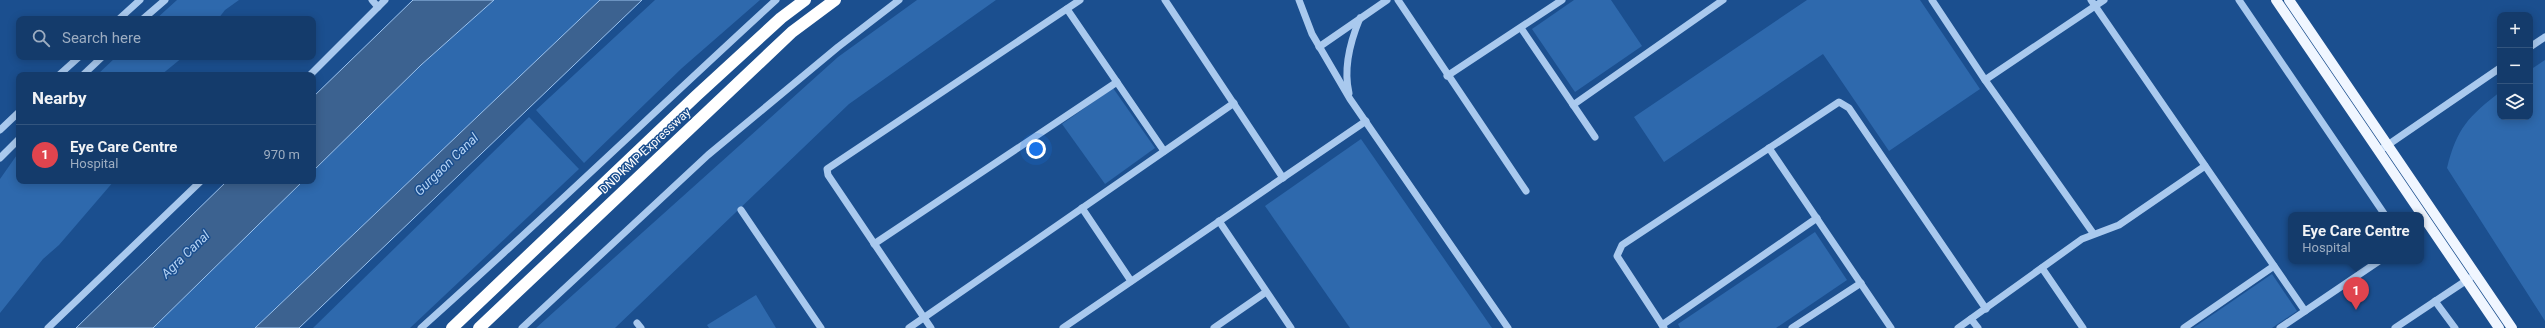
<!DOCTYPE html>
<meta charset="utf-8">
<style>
:root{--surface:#143b6b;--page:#1d4271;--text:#f1f3f6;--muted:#9dadc1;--line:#33557e;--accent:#ea580c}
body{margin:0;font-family:Roboto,sans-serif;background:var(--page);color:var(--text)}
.controls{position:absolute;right:12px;top:12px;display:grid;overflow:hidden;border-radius:8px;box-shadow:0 2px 10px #0003}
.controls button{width:36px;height:36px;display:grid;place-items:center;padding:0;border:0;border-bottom:1px solid var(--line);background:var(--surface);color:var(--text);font:20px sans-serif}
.you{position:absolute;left:1036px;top:149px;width:14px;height:14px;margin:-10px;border:3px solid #fff;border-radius:50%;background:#1a73e8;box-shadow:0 0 0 6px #1a73e833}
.badge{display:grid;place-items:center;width:26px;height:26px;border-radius:50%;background:var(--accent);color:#fff;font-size:13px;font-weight:700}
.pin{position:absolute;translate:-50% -33px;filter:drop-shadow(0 1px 2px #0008)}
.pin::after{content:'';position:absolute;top:21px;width:14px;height:12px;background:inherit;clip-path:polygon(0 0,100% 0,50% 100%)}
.popup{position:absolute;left:2288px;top:212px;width:136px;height:52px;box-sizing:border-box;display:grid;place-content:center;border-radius:8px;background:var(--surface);filter:drop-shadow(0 1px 3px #0005);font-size:13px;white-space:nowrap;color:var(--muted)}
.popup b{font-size:15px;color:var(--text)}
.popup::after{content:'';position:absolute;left:50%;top:100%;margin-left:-8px;border:8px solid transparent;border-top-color:var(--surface)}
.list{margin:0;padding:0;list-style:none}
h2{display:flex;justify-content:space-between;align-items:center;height:52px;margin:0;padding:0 16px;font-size:17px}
h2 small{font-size:13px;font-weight:400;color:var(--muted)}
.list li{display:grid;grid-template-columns:26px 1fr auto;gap:12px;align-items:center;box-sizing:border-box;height:60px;padding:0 16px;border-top:1px solid var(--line)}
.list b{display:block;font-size:15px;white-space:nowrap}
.list p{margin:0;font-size:13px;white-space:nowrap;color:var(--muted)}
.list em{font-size:13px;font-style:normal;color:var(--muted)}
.icon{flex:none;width:22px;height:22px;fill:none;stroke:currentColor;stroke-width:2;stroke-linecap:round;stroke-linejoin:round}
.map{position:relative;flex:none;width:2545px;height:328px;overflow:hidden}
.search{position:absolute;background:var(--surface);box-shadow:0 2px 10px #0003;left:16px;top:16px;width:300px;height:44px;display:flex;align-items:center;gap:10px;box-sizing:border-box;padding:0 14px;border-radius:8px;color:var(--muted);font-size:15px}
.panel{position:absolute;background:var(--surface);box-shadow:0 2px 10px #0003;left:16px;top:72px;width:300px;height:112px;border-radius:8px}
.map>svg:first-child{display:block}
</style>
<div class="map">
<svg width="2545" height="328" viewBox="0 0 2545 328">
<rect width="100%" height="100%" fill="#1b4f8f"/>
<g fill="#2e69ad">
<polygon points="177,0 239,0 225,10 218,19 156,19"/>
<polygon points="494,0 600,0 255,328 153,328 303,181 313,181 313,171 421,65"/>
<polygon points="655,0 760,0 682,68 584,163 536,110"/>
<polygon points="917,0 996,0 849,104 615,328 536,328 838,57"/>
<polygon points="1574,0 1611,0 1642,46 1575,92 1532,29"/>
<polygon points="1807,0 1920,0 1980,89 1889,151 1823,54 1664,162 1634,117"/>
<polygon points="116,57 183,57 161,75 97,75"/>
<path d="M2545 60V321L2447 168C2457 128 2468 117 2500 92V117H2530V70Z"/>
<polygon points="1113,88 1155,148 1105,184 1062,124"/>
<polygon points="529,117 579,169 410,328 313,328"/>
<polygon points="1361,139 1492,328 1350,328 1265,206"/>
<polygon points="19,152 19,181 114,181 59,245 43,259 0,313 0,179"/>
<polygon points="1815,232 1847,280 1776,328 1680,328 1678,324"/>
<polygon points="2272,274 2297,311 2272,328 2193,328"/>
<polygon points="756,295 776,328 709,328 707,325"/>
</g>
<g fill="#3c6290" stroke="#9cc4f0">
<polygon points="413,0 494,0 421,65 313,171 313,97"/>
<polygon points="600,0 642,0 299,328 255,328"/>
<polygon points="227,181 303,181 153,328 76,328"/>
</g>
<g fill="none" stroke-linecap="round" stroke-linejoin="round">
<g stroke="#a9c9ee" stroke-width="7">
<polyline points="372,0 378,7"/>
<polyline points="1165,0 1283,178"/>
<polyline points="1299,0 1312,34 1350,99 1508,328"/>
<polyline points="1398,0 1526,191"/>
<polyline points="1932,0 1985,80 2093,233"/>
<polyline points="2091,0 2305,311"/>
<polyline points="2239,0 2385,215"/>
<polyline points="1067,9 1164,151"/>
<polyline points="119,19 140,0"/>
<polyline points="143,19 165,0"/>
<polyline points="1521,28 1595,137"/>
<polyline points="1319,47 1387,0"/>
<polyline points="2530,47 2545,37"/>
<polyline points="59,75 79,57"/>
<polyline points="83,75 102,57"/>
<polyline points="310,75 385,0"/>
<polyline points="1447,76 1562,0"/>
<polyline points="1985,80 2104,0"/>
<path d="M1349 93C1343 68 1350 42 1360 18"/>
<polyline points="1573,105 1723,0"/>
<polyline points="0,130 19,112"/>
<polyline points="1769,148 1891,328"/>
<polyline points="2379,151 2500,68"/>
<polyline points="0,158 19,139"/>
<polyline points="1082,208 1131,281"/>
<polyline points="741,210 821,328"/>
<polyline points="1219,221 1291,328"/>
<polyline points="874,244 1117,82"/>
<polyline points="2042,268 2083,328"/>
<polyline points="2435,301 2455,328"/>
<polyline points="1971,319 1978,328"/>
<polyline points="637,323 641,328"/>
<polyline points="1662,325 1817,218"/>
<polyline points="48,328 201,181"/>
<path d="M421 328C541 221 657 109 776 0"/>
<polyline points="522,328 708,155 838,47 899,0"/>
<polyline points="909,328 1234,103"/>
<polyline points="931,328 828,175 827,169 1080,0"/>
<polyline points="1063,328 1366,121"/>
<polyline points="1214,328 1266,292"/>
<polyline points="1664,328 1617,256 1622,245 1839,102 1849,108 1986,309"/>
<polyline points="1792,328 1861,283"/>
<polyline points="1958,328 2082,239 2119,225 2205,166"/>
<polyline points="2184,328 2274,266"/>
<polyline points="2280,328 2379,261"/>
<polyline points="2395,328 2470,278"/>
</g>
<g stroke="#f0f6ff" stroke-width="10">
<polyline points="2276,0 2499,328"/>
<polyline points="2289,0 2512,328"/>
</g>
<g stroke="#fff" stroke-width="12">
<polyline points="452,328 696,96 781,18 805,0"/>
<polyline points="479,328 792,32 835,0"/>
</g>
</g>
<g text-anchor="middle" stroke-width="3" stroke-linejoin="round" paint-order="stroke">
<g font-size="12" fill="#fff" stroke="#1b4f8f">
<text transform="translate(645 151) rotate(-43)" y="4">DND KMP Expressway</text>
</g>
<g font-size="13" font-style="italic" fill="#b5d3f5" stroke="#1b4f8f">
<text transform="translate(446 164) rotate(-44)" y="5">Gurgaon Canal</text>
<text transform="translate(185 254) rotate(-44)" y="5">Agra Canal</text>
</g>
</g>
</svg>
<div class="controls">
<button>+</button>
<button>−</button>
<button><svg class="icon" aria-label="layers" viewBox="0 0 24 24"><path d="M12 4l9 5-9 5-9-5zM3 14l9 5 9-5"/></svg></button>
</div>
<div class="you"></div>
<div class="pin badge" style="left:2356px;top:310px;background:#e0444e">1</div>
<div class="popup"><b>Eye Care Centre</b>Hospital</div>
<div class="search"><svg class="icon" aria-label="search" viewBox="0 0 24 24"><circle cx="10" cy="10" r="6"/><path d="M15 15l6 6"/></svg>Search here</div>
<section class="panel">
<h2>Nearby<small></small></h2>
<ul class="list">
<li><span class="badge" style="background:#e0444e">1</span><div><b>Eye Care Centre</b><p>Hospital</p></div><em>970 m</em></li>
</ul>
</section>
</div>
